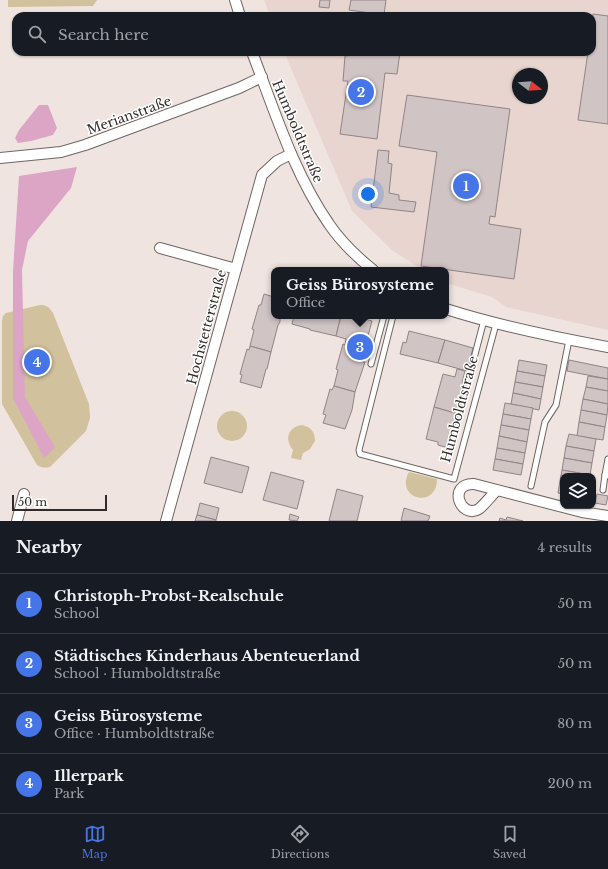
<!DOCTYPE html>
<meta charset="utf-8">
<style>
:root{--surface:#171b24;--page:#20242c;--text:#f1f3f6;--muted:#9ea1a6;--line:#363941;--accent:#4575e6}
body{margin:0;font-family:"Libre Baskerville",serif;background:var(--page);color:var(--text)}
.controls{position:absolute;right:12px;bottom:12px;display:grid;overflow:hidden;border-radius:8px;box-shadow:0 1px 3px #0004}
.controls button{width:36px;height:36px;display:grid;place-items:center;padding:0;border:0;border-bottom:1px solid var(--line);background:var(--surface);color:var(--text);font:20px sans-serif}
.compass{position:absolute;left:512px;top:68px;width:36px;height:36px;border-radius:50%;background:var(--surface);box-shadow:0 1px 3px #0004;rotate:107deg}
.scale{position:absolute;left:12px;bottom:10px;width:95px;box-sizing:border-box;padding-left:4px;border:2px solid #312c2b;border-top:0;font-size:11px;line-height:14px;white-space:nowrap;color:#312c2b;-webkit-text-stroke:3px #fff;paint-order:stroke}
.you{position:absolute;left:368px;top:194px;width:14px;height:14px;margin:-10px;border:3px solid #fff;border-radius:50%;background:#1a73e8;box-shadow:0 0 0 6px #1a73e833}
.badge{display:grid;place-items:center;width:26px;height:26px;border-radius:50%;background:var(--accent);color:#fff;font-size:13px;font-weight:700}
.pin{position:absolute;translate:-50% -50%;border:2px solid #fff;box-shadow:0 1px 4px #0006}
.popup{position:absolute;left:271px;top:267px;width:178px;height:52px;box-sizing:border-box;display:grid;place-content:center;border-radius:8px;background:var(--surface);filter:drop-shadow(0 1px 3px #0005);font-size:13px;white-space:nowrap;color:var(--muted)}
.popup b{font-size:15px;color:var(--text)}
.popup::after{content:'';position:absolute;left:50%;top:100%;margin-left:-8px;border:8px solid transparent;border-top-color:var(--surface)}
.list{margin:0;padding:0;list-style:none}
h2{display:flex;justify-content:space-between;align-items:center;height:52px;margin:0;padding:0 16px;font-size:17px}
h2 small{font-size:13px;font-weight:400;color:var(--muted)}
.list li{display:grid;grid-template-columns:26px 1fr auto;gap:12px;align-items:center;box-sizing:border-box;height:60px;padding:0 16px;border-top:1px solid var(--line)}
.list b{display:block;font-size:15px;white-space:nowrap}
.list p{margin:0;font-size:13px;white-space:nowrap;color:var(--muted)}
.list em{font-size:13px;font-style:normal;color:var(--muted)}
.icon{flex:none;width:22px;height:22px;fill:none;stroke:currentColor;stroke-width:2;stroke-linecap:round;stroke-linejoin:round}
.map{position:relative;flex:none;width:608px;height:521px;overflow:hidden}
.search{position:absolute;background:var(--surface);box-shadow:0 1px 3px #0004;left:12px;right:12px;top:12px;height:44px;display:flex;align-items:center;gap:10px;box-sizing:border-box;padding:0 14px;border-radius:12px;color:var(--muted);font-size:15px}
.sheet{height:292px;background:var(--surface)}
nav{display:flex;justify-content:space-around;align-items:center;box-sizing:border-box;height:56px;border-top:1px solid var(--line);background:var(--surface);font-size:11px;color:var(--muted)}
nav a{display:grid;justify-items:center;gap:2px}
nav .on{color:var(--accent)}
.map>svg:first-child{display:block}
</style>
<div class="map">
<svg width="608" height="521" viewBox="0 0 608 521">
<rect width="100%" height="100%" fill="#f0e4e0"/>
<path fill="#e8d5cf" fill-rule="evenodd" d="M264 0H608V330L506 307 492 297 446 283V270H423L393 251 352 211 284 52H592V16H270ZM518 74H542V98H518Z"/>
<g fill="#d1c19c">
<polygon points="8,0 97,0 93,6 8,7"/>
<path d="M40 305C47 305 49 307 53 313L89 404 90 418 86 431 50 467C45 468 42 468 37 465L2 404V321L3 316 6 313Z"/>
<circle cx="232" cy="426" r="15"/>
<path d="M302 425C311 427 315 432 315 441L310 449 303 453 301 460 291 458 293 450C284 439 288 427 302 425Z"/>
<path d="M409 472 437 479C437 510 394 499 409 472Z"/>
</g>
<g fill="#dca5c5">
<polygon points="39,105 48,105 57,128 53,135 31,141 18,143 15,138 19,130"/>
<polygon points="77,167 71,188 28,241 22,270 25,397 55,447 44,458 13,398 13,271 19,176"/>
</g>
<g fill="#d0c4c5" stroke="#908486">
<polygon points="320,0 330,0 329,8 319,7"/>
<polygon points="351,0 386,0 384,15 349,10"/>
<polygon points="593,14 608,16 608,124 578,120 588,52 592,52 592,24"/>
<polygon points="383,52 400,52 397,74 385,73 377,139 340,134 348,81 343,81 345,56"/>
<polygon points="407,95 510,109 495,217 490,216 489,224 521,229 514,279 421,266 437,152 399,146"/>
<polygon points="378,150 389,151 388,163 392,164 389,193 399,195 399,200 416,202 414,212 371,207"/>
<polygon points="264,294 274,297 274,316 280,316 280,322 278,325 271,352 250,346 254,330 252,329 259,305 261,305"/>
<polygon points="294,316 341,316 336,336 310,330 310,329 292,324"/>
<polygon points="341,316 355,316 372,321 365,347 367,347 363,362 365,362 355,392 334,386 338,370 336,369 343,344 345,345 346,339 336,336"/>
<polygon points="409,331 445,340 438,363 400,354 403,342 406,343"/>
<polygon points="445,340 473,348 467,371 438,363"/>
<polygon points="250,346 271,352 267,369 266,369 261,388 240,382 242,375 240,374 247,349 249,350"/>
<polygon points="519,360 547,365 545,376 517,371"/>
<polygon points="569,360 608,368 608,379 567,371"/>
<polygon points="457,369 465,371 462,383 466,384 458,414 434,407 443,374 455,377"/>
<polygon points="517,371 545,376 543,387 515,382"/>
<polygon points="588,376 608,379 608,391 586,387"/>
<polygon points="515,382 543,387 541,399 513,393"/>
<polygon points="334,386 355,392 352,410 345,429 323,423 326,415 323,414 330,389 332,390"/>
<polygon points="586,387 608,391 608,404 583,399"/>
<polygon points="513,393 541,399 539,410 511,404"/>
<polygon points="583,399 608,404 607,415 581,410"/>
<polygon points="505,403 533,408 531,419 503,414"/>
<polygon points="434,407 458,414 449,448 438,445 438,442 426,439"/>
<polygon points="581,410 607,415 605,427 579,422"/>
<polygon points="503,414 531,419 529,430 501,425"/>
<polygon points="579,422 605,427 603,440 577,436"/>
<polygon points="501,425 529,430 527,442 499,436"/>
<polygon points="569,434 596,439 594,451 566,446"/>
<polygon points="499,436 527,442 525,453 497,448"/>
<polygon points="566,446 594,451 592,463 564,458"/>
<polygon points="497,448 525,453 523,464 495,459"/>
<polygon points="211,457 249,467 242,493 204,483"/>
<polygon points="564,458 592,463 590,475 562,470"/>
<polygon points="495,459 523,464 521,475 493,470"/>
<polygon points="562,470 590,475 589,476 563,476 563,482 560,481"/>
<polygon points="271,472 304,481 297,509 263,500"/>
<polygon points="560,481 563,482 563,494 558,493"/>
<polygon points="337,489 363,496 357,521 329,521"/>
<polygon points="597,494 608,496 606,505 595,503"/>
<polygon points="200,503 219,508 216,520 197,515"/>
<polygon points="404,508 430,516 428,521 401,521"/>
<polygon points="290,514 299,517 297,521 289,520"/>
<polygon points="197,515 216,520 216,521 195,521"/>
<polygon points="507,517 523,521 499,521 500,518 506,520"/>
</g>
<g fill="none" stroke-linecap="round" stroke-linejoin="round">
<defs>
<g id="service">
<polyline points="393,316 359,450 360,454 454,479 496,324"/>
<polyline points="473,362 484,320"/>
<polyline points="371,364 384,316"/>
<polyline points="608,459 605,475 608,476"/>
<polyline points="531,486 545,422 556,405 569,340"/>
<polyline points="603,490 605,475"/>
</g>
<g id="minor">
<polyline points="235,0 240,16"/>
<path d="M252 52C274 109 294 174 329 224 341 242 357 257 373 270"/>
<polyline points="0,158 61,152 85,145 239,88 262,77"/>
<polyline points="160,248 236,269"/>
<path d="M446 309C499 326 553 337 608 347"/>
<path d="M497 490C491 496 485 504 479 509 460 520 447 483 474 484L582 512 608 516"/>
<polyline points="17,521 24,494"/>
<polyline points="166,521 262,175 277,161 291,154"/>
</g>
</defs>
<use href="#service" stroke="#706562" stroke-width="7"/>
<use href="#minor" stroke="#706562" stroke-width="12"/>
<use href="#service" stroke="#fff" stroke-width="5"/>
<use href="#minor" stroke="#fff" stroke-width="10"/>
</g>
<g text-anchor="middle" stroke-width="3" stroke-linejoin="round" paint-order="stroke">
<g font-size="13" fill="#312c2b" stroke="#fff">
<text transform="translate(129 115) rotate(-20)" y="5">Merianstraße</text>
<text transform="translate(298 131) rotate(67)" y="5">Humboldtstraße</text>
<text transform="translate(206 327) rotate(-75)" y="5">Hochstetterstraße</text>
<text transform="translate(459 409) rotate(-75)" y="5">Humboldtstraße</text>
</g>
</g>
</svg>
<div class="controls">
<button><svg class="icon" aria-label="layers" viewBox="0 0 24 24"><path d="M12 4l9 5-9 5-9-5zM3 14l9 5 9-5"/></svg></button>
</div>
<svg class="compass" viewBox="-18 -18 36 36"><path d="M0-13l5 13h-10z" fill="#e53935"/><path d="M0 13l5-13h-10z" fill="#9ea1a6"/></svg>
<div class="scale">50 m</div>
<div class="you"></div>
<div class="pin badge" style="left:466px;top:186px">1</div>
<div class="pin badge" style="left:361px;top:92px">2</div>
<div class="pin badge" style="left:360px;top:347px">3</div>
<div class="popup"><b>Geiss Bürosysteme</b>Office</div>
<div class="pin badge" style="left:37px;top:362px">4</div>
<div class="search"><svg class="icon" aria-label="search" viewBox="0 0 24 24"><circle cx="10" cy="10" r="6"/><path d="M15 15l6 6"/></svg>Search here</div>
</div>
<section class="sheet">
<h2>Nearby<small>4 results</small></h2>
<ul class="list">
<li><span class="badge">1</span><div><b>Christoph-Probst-Realschule</b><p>School</p></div><em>50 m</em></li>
<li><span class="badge">2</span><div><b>Städtisches Kinderhaus Abenteuerland</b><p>School · Humboldtstraße</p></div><em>50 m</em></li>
<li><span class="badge">3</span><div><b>Geiss Bürosysteme</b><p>Office · Humboldtstraße</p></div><em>80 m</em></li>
<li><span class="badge">4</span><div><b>Illerpark</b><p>Park</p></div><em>200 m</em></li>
</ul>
</section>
<nav>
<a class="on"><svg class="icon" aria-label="map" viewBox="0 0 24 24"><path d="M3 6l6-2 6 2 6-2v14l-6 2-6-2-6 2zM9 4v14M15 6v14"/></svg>Map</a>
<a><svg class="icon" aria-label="directions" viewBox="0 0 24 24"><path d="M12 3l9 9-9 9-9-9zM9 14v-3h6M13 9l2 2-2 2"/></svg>Directions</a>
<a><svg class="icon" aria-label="saved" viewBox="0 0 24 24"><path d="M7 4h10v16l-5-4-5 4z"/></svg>Saved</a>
</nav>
